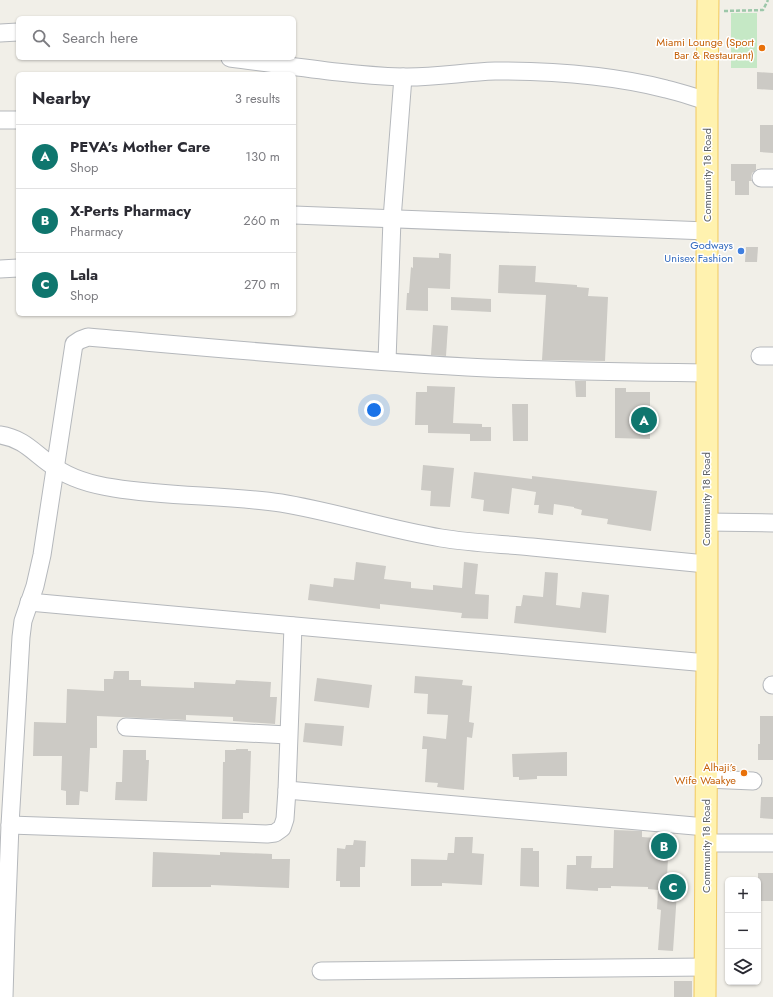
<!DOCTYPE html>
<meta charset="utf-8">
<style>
:root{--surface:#fff;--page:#f7f7f7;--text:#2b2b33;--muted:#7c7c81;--line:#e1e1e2;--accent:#0f766e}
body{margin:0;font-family:Jost,sans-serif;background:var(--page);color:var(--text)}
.controls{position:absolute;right:12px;bottom:12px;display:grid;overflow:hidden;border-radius:6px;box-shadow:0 1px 3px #0004}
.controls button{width:36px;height:36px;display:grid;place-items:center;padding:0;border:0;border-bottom:1px solid var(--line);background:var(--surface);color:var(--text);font:20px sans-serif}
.you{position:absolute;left:374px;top:410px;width:14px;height:14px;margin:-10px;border:3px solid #fff;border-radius:50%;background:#1a73e8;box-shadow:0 0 0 6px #1a73e833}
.badge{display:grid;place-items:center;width:26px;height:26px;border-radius:50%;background:var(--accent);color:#fff;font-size:13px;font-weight:700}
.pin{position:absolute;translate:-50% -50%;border:2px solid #fff;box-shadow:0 1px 4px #0006}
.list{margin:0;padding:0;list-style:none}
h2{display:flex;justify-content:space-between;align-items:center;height:52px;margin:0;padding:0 16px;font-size:17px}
h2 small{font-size:13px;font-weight:400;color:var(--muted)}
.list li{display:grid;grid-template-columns:26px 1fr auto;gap:12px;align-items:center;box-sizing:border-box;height:64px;padding:0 16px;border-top:1px solid var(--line)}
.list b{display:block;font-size:15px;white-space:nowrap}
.list p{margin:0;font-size:13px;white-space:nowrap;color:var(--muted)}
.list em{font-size:13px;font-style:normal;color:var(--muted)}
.icon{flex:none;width:22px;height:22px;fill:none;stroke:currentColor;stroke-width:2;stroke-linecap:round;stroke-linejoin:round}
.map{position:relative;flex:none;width:773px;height:997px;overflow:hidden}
.search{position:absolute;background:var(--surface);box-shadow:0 1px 3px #0004;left:16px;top:16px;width:280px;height:44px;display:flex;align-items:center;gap:10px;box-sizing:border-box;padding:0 14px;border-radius:6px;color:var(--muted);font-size:15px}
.panel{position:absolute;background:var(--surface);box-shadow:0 1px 3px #0004;left:16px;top:72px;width:280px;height:244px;border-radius:6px}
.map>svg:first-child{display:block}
</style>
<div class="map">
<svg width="773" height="997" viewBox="0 0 773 997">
<rect width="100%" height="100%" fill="#f1efe8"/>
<rect fill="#c5e8c5" x="731" y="13" width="26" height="55"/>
<g fill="#cccac5">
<polygon points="757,72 773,73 773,90 757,89"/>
<polygon points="760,125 773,125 773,153 760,152"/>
<polygon points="731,164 756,164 756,170 752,173 751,178 752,181 749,181 749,195 735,195 735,181 731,181"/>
<polygon points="746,247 758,247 757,262 745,262"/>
<polygon points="439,253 451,254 450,289 428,288 428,311 406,310 407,293 409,293 411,267 413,268 413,257 439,258"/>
<polygon points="499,265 536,266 535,282 577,285 577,287 589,288 588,296 608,297 605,361 542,360 546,295 498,293"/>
<polygon points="451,297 491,299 491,312 451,310"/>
<polygon points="433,325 448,326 446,356 431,355"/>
<polygon points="575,381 586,381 586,397 576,397"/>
<polygon points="427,386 455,387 453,423 482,424 482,427 491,427 491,441 470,441 470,434 428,433 428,425 415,425 416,392 427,392"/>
<polygon points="615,388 626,388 626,392 650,392 650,439 615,438"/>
<polygon points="512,404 528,404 528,441 513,441"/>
<polygon points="423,465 454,468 450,507 430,506 431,491 421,490"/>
<polygon points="474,472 532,479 532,476 657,491 651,531 607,524 608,519 581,515 582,510 574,508 574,507 554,504 553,515 538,513 539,505 534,505 536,492 512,488 509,514 483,511 484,500 471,498"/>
<polygon points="356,562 386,566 384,579 411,582 411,588 433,590 433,585 462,588 464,562 478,564 475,594 489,595 488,619 461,618 462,613 380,604 380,609 308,600 310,584 333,587 334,578 354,580"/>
<polygon points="545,572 558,573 556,605 580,608 582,592 609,595 606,633 514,623 516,606 521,606 523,595 543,597"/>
<polygon points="114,671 129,671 129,680 141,680 141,686 194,688 194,682 235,684 236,680 271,682 270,697 277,697 275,724 233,721 233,717 186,715 186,720 97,716 97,748 90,748 88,792 80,791 79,805 66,805 66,791 61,790 62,756 33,756 34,722 66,723 67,689 104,691 104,679 113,679"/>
<polygon points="415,676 463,680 462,685 472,686 469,722 474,723 472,738 467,737 464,790 437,787 438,783 425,782 427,749 422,749 423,736 446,739 448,715 427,714 428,694 414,693"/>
<polygon points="317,678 372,685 369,708 314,701"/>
<polygon points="760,716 773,716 773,760 758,760 758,744 760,744"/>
<polygon points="305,723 344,726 342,746 303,742"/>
<polygon points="236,749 248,749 248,751 251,751 249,813 243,813 243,819 222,819 223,762 225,762 225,750 236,750"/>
<polygon points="123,750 146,750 146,760 149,760 147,801 115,800 116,782 122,782"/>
<polygon points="567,752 567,776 537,776 537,779 519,780 519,777 513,777 512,754"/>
<polygon points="761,797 773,797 773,819 760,818"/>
<polygon points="614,830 642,831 642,837 669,839 667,877 678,878 673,951 658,950 661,910 657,909 658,890 648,889 648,887 611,886 611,888 598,888 598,891 566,889 567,865 576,865 576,856 592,856 591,868 613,868"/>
<polygon points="455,837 473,837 472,853 484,854 482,885 442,883 442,886 411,886 411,859 447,860 448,853 454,853"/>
<polygon points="354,840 366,841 365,867 360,867 360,887 340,887 340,881 336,881 337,848 345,849 346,845 353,845"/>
<polygon points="521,848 533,848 533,851 539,851 539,887 520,886"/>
<polygon points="153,852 220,855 220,852 272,854 272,859 290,859 289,888 211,885 211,887 152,887"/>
<rect x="758" y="873" width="15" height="28"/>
<rect x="674" y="981" width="18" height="16"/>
</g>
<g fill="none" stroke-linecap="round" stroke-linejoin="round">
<defs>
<g id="minor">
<polyline points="0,33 18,32"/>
<path d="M230 58C287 65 344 75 402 77 433 78 464 72 495 71 552 71 611 75 666 89 680 92 693 97 707 101"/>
<polyline points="0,120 18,120"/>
<polyline points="761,178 773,178"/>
<polyline points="294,215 707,231"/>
<polyline points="0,269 18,268"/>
<polyline points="760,356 773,356"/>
<polyline points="387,361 392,219 403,77"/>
<path d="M0 435C26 439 35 455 56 468 72 479 94 485 114 488 169 497 226 495 281 503 335 512 387 529 441 538 471 543 502 544 532 547 590 553 648 558 706 564"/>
<polyline points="706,522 773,523"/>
<polyline points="29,602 707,663"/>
<polyline points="772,685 773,685"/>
<polyline points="126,727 288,735"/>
<polyline points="706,779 753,781"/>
<polyline points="287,790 706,827"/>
<polyline points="10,825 267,834 275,833 282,828 285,819 287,790 293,626"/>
<polyline points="706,843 773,843"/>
<polyline points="321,971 706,967"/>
<path d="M4 997 6 928 10 825 21 637 23 621 35 586 42 555 74 344 80 340 88 337C214 348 341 360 467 367 547 371 627 372 707 373"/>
</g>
<polyline id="major" points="705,997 707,663 707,101 708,0"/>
</defs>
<use href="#minor" stroke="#b5b8bc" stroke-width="19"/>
<use href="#major" stroke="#f2c960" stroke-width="23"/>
<polyline stroke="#9cc7a9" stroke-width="2.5" stroke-dasharray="4 2" stroke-linecap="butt" points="724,11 763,10 768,0"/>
<use href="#minor" stroke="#fff" stroke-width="17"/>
<use href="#major" stroke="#fff2af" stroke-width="21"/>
</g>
<g fill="#e8710a" stroke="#fff" stroke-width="1.5">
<circle cx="762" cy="48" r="4"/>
<circle cx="744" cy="773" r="4"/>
</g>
<circle fill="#3f7fe0" stroke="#fff" stroke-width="1.5" cx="741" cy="251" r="4"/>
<g text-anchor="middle" stroke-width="3" stroke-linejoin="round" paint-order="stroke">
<g font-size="11" fill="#c56008" stroke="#fff" text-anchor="end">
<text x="754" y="46">Miami Lounge (Sport<tspan x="754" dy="13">Bar &amp; Restaurant)</tspan></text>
<text x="736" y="771">Alhaji’s<tspan x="736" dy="13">Wife Waakye</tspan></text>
</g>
<g font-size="11" fill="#5f6368" stroke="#fff">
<text transform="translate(707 175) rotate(-90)" y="4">Community 18 Road</text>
<text transform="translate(706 499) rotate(-90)" y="4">Community 18 Road</text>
<text transform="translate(706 846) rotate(-90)" y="4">Community 18 Road</text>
</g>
<g font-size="11" fill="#366cbe" stroke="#fff" text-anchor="end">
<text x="733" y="249">Godways<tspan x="733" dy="13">Unisex Fashion</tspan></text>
</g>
</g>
</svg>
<div class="controls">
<button>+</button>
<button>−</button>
<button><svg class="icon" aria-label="layers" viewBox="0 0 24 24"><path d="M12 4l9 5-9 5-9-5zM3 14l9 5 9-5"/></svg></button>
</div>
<div class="you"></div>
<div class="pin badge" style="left:644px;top:420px">A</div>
<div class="pin badge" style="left:664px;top:846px">B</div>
<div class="pin badge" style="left:673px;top:887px">C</div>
<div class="search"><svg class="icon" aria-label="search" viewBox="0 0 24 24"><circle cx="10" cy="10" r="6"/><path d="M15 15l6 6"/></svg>Search here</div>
<section class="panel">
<h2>Nearby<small>3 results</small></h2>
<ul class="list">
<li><span class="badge">A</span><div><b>PEVA’s Mother Care</b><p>Shop</p></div><em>130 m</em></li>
<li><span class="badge">B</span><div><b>X-Perts Pharmacy</b><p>Pharmacy</p></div><em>260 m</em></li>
<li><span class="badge">C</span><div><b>Lala</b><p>Shop</p></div><em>270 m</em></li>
</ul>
</section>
</div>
